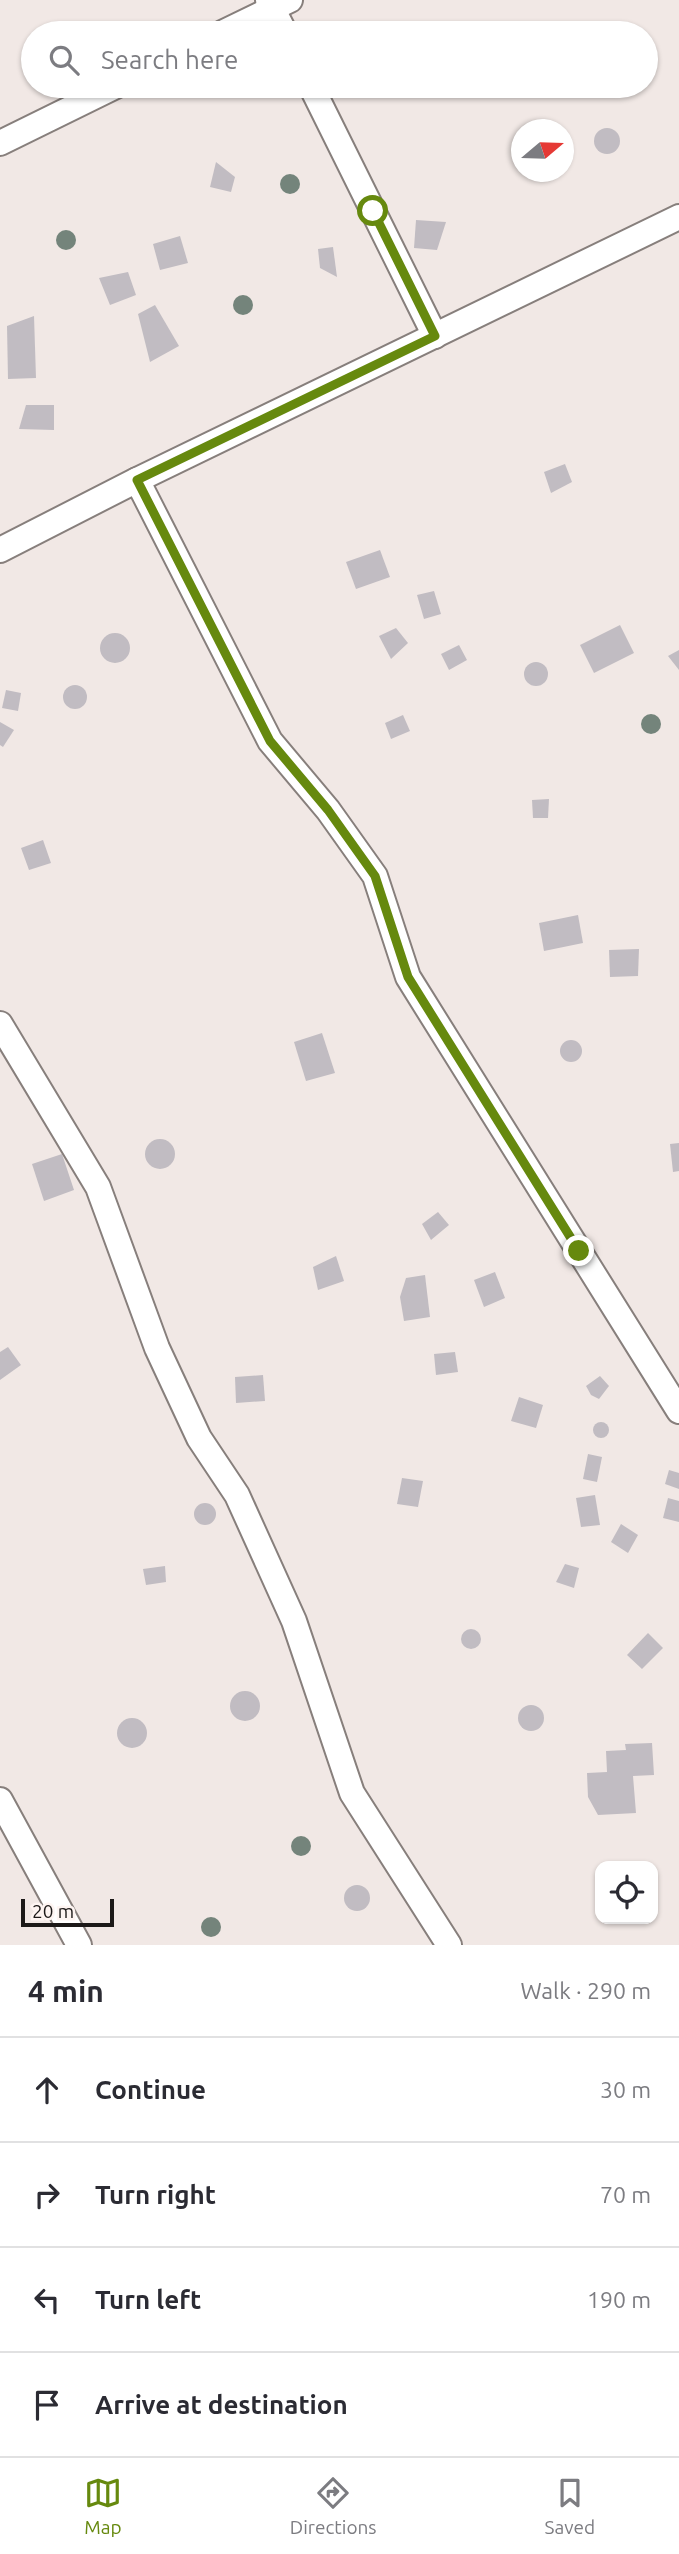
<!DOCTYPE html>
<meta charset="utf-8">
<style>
:root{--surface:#fff;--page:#f7f7f7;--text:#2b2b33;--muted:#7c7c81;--line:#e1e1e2;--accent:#66890e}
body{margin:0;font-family:Ubuntu,sans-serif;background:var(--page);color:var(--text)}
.controls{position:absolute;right:21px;bottom:21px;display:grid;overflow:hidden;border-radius:14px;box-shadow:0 2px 5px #0004}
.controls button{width:63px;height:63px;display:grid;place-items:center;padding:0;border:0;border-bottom:2px solid var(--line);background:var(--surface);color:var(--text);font:35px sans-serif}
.compass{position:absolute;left:511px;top:119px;width:63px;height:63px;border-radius:50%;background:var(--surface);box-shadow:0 2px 5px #0004;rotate:71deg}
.scale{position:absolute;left:21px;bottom:18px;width:93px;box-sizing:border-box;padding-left:7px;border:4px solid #1c1918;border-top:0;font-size:19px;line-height:24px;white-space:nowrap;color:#1c1918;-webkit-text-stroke:5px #fef5f2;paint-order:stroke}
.stop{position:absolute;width:21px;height:21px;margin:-16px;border:5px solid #66890e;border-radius:50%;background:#fff}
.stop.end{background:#66890e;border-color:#fff;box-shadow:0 2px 7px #0008}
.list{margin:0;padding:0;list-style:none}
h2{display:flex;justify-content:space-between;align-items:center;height:91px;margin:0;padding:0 28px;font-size:30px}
h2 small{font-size:23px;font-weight:400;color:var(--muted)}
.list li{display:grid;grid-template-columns:46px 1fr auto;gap:21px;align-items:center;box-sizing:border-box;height:105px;padding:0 28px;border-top:2px solid var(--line)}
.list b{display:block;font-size:26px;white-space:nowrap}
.list em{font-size:23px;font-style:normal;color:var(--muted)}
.icon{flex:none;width:38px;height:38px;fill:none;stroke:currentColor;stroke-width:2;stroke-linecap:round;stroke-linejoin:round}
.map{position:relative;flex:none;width:679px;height:1945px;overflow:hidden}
.search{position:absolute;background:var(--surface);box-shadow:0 2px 5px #0004;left:21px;right:21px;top:21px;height:77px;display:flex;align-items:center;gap:18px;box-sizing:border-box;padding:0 24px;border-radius:38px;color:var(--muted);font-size:26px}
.sheet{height:511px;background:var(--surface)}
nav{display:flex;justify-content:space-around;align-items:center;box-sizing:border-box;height:98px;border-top:2px solid var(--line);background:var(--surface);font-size:19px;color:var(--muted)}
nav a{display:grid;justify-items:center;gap:4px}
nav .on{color:var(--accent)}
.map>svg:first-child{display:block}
</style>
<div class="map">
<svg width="679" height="1945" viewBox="0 0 679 1945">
<rect width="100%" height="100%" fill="#f1e8e5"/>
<g fill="#c1bcc2">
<circle cx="607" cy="141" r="13"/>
<polygon points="216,162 235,177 231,192 210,187"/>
<polygon points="416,220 446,222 437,250 414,248"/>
<polygon points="180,236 188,263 160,270 153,244"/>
<polygon points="333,247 337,277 320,268 318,249"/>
<polygon points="128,272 136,295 110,305 99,278"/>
<polygon points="155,305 179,346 150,362 138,314"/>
<polygon points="34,316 36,378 8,379 7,326"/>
<polygon points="26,405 54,405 54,430 19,429"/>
<polygon points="565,464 572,482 551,493 544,472"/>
<polygon points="380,550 390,577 356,589 346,562"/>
<polygon points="434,591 441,614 424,619 417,595"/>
<polygon points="620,625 634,653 594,673 580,645"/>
<polygon points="396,628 408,643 391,659 379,636"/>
<circle cx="115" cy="648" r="15"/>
<polygon points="459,645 467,660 449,670 441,654"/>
<polygon points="679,650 679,670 668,656"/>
<circle cx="536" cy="674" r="12"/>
<circle cx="75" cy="697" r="12"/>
<polygon points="6,690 21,693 18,711 2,708"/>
<polygon points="403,715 410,731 391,739 385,723"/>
<polygon points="0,722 14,730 3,747 0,745"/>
<polygon points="549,799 548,818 533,818 532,800"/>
<polygon points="43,840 51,863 29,870 21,848"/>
<polygon points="578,915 583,943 544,951 539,923"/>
<polygon points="639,949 638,976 610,977 609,950"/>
<polygon points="322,1033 335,1073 306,1081 294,1042"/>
<circle cx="571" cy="1051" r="11"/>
<circle cx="160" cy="1154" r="15"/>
<polygon points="679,1143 679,1171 673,1172 670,1144"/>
<polygon points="62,1154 74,1190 44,1201 32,1164"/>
<polygon points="438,1212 449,1225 431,1240 422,1224"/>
<polygon points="336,1256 344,1281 318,1290 313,1267"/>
<polygon points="495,1272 505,1298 484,1307 474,1280"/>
<polygon points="425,1275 430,1317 404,1321 400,1297 406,1278"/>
<polygon points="8,1347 21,1365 0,1380 0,1352"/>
<polygon points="455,1352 458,1372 436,1375 434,1354"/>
<polygon points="263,1375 265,1401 236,1403 235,1377"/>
<polygon points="600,1376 609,1386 599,1399 591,1395 586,1386"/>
<polygon points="519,1397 543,1405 536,1428 511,1421"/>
<circle cx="601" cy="1430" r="8"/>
<polygon points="588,1454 602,1457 597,1482 583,1479"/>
<polygon points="669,1470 679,1473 679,1489 665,1484"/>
<polygon points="402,1478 423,1481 418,1507 397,1504"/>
<polygon points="595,1495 600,1525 581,1527 576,1498"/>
<polygon points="668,1498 679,1501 679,1522 663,1518"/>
<circle cx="205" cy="1514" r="11"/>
<polygon points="621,1524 638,1535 628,1553 611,1542"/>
<polygon points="565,1564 579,1568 574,1588 556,1582"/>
<polygon points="165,1566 166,1582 146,1585 143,1569"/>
<circle cx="471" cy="1639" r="10"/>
<polygon points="648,1633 663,1648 642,1669 627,1655"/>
<circle cx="245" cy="1706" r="15"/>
<circle cx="531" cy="1718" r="13"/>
<circle cx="132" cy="1733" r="15"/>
<polygon points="652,1743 654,1775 633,1776 636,1813 598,1815 588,1797 587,1773 607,1772 606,1751 626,1750 625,1744"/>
<circle cx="357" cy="1898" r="13"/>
</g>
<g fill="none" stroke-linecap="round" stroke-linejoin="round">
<defs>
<g id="street">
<polyline points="268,0 285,33"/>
<polyline points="222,33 290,0"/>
<polyline points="311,86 435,336"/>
<polyline points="0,143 116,86"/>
<polyline points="137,480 679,217"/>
<polyline points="0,550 137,480 270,741 328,810 375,876 408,977 679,1411"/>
<polyline points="0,1024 98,1187 157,1348 199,1438 237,1495 294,1621 352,1793 449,1945"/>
<polyline points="0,1800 79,1945"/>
</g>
</defs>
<use href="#street" stroke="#877f7c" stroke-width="28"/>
<use href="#street" stroke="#fff" stroke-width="24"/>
</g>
<g fill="#74847b">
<circle cx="290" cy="184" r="10"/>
<circle cx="66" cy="240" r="10"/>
<circle cx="243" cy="305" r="10"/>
<circle cx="651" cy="724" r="10"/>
<circle cx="301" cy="1846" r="10"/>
<circle cx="211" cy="1927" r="10"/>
</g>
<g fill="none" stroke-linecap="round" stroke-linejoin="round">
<polyline stroke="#66890e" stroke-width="9" points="373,211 435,336 137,480 270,741 328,810 375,876 408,977 579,1251"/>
</g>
</svg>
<div class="controls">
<button><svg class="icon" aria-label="locate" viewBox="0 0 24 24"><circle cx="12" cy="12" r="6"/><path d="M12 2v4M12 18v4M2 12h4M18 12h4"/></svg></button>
</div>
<svg class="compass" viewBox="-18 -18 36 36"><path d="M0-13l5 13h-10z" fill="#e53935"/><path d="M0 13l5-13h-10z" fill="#7c7c81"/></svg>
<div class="scale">20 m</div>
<div class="stop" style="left:373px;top:211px"></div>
<div class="stop end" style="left:579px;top:1251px"></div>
<div class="search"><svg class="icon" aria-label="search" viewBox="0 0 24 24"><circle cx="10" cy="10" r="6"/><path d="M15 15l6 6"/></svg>Search here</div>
</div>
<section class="sheet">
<h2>4 min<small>Walk · 290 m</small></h2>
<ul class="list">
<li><svg class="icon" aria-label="ahead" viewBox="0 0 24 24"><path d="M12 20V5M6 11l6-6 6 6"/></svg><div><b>Continue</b></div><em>30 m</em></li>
<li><svg class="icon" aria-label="right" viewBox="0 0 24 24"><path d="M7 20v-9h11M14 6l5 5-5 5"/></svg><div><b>Turn right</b></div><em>70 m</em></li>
<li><svg class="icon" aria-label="left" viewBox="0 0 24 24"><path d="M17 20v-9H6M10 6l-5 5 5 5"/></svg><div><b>Turn left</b></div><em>190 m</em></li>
<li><svg class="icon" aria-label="arrive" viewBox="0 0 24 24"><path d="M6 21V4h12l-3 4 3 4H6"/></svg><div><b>Arrive at destination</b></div></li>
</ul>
</section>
<nav>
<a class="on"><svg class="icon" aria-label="map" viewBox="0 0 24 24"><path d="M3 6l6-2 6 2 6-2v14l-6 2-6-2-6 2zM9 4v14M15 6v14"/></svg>Map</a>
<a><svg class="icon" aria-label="directions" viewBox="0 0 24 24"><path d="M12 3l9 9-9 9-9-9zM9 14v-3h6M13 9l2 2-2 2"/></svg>Directions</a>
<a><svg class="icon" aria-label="saved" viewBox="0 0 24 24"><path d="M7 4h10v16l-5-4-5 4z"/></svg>Saved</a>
</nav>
